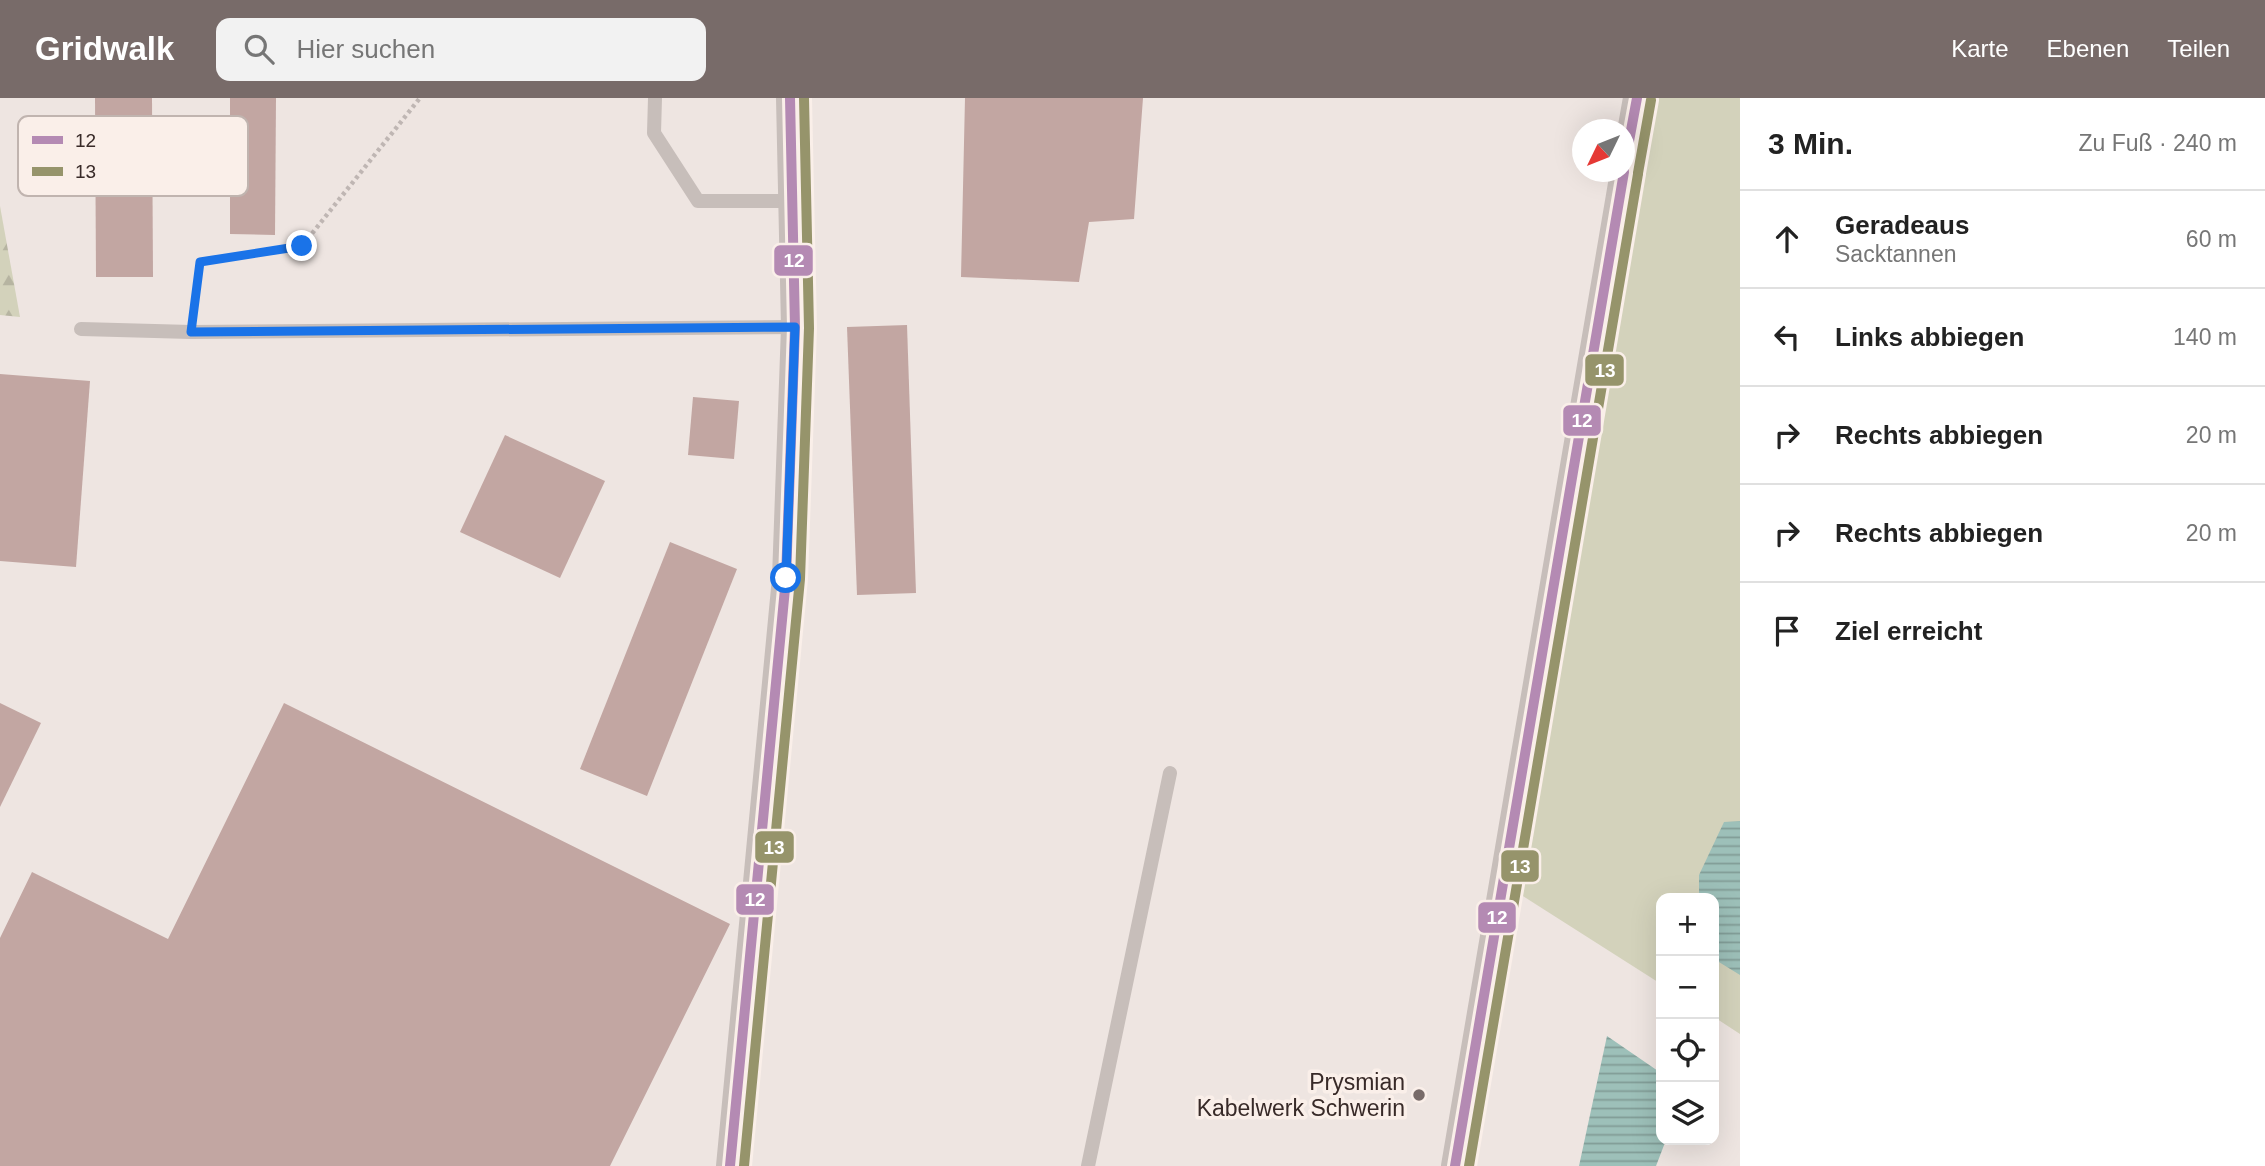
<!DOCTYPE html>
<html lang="de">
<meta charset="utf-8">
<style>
:root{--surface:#fff;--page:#f2f2f2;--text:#222;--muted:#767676;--line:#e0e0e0;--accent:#786b69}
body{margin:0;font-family:Arial,sans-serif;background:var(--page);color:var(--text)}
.controls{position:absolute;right:21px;bottom:21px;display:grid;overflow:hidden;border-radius:14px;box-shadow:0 7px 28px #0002}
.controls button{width:63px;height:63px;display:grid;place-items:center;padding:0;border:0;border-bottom:2px solid var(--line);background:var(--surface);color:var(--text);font:35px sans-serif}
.compass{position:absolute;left:1572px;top:21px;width:63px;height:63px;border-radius:50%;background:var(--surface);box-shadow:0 7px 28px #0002;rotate:227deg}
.stop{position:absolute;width:21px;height:21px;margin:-16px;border:5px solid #1a73e8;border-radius:50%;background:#fff}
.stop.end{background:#1a73e8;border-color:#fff;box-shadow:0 2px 7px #0008}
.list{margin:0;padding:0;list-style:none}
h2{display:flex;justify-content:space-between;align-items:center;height:91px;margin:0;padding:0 28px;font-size:30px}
h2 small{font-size:23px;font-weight:400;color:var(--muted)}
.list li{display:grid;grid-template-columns:46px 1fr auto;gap:21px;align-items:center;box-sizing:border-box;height:98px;padding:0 28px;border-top:2px solid var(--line)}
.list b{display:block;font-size:26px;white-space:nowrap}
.list p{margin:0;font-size:23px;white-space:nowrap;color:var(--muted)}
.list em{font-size:23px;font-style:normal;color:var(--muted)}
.icon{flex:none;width:38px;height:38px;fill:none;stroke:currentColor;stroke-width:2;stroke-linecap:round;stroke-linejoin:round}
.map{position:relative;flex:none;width:1740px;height:1068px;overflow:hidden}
header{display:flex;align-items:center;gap:42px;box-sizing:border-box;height:98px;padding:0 35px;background:var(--accent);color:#fff}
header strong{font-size:33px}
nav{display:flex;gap:38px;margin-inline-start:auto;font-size:24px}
.search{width:490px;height:63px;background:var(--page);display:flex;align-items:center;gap:18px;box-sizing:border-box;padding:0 24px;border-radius:14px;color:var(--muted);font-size:26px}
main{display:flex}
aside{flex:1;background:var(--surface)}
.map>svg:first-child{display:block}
</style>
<header>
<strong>Gridwalk</strong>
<div class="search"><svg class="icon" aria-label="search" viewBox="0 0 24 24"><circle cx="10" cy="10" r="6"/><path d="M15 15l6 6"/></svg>Hier suchen</div>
<nav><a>Karte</a><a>Ebenen</a><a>Teilen</a></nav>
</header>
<main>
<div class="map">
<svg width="1740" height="1068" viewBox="0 0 1740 1068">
<defs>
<pattern id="forest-firs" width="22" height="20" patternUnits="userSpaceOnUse" patternTransform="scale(1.75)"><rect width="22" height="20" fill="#d3d2bb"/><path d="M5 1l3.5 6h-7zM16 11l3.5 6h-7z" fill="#b6b4a1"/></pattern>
<pattern id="water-rules" width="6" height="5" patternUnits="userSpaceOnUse" patternTransform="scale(1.75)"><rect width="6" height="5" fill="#9dc0b9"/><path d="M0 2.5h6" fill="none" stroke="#819c96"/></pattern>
</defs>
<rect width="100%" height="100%" fill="#eee5e1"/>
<polygon fill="#d3d2bb" points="1639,0 1740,0 1740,936 1714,919 1714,800 1661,800 1661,886 1504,786"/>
<polygon fill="url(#forest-firs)" points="0,108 20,219 0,217"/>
<g fill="url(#water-rules)">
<polygon points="1740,723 1740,877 1714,861 1714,800 1699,800 1699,777 1724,724"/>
<polygon points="1607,938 1661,975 1661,1042 1666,1042 1656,1068 1579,1068"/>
</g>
<g fill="#c2a6a2">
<polygon points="95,0 152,0 153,179 96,179"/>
<polygon points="230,0 276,0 275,137 230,136"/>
<polygon points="965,0 1143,0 1134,121 1089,124 1079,184 961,179"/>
<polygon points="907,227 916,495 857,497 847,229"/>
<polygon points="0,276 90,283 76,469 0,463"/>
<polygon points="693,299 739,303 734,361 688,357"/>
<polygon points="505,337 605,383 560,480 460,434"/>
<polygon points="670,444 737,471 647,698 580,671"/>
<polygon points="0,605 41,625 0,709"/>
<polygon points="284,605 730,826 610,1068 0,1068 0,840 32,774 168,841"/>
</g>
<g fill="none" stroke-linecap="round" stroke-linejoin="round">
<polyline stroke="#bfb6b3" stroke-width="4.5" stroke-dasharray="3.5 3.5" stroke-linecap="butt" points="193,212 200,164 302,148 420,0"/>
<g stroke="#c7beba" stroke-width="14">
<polyline points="655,0 654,35 698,103 793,103"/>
<polyline points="81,231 191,234 795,229"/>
<polyline points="1088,1068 1170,675"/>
</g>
<g stroke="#c7beba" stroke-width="28">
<polyline points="1624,73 1637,0"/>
<polyline points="730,1068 786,480 795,229 790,0"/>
<polyline points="1455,1068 1624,74"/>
</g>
<defs>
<g id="bus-1">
<polyline points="1624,70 1637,0"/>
<polyline points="730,1068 786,480 795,229 790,0"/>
<polyline points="1455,1068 1624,74"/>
</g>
<g id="bus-2">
<polyline points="1638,75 1651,2"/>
<polyline points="744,1068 800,481 809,230 804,0"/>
<polyline points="1469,1068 1638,76"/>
</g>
</defs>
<use href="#bus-1" stroke="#faefe9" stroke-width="16"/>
<use href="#bus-2" stroke="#faefe9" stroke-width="16"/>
<use href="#bus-1" stroke="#b48ab3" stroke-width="10"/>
<use href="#bus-2" stroke="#96946b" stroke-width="10"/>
</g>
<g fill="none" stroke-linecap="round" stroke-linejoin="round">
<polyline stroke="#1a73e8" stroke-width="9" points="302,148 200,164 191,234 795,229 786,480"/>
</g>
<circle fill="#786b69" stroke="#faefe9" stroke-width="2.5" cx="1419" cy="997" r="7"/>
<g text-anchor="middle" stroke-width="7" stroke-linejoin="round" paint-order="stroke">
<g font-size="23" fill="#382a28" stroke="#faefe9" text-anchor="end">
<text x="1405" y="992">Prysmian<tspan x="1405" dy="26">Kabelwerk Schwerin</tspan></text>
</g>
</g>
<rect x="18" y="18" width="230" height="80" rx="10" fill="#faefe9" stroke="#c0b4af" stroke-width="2"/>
<rect x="32" y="38" width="31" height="8" fill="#b48ab3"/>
<rect x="32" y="69" width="31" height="9" fill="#96946b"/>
<g font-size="19" fill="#382a28">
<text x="75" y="49">12</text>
<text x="75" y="80">13</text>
</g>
<g stroke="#faefe9" stroke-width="2.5">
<rect x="773" y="146" width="41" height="33" rx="7" fill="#b48ab3"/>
<rect x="1584" y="255" width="41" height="34" rx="7" fill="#96946b"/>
<rect x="1562" y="306" width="40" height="33" rx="7" fill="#b48ab3"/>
<rect x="754" y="732" width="41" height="34" rx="7" fill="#96946b"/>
<rect x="1500" y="751" width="40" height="34" rx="7" fill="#96946b"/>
<rect x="735" y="785" width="40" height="33" rx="7" fill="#b48ab3"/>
<rect x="1477" y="803" width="40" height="33" rx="7" fill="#b48ab3"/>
</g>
<g font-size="19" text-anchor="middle" font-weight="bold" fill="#fff">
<text x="794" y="169">12</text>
<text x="1605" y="279">13</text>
<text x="1582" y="329">12</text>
<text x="774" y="756">13</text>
<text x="1520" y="775">13</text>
<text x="755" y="808">12</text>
<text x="1497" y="826">12</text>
</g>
</svg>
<div class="controls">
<button>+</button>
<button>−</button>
<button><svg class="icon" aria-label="locate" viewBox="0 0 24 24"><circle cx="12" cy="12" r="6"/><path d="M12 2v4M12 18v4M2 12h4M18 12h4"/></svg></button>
<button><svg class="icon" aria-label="layers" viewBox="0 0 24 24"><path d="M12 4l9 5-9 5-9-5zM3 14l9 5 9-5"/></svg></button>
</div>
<svg class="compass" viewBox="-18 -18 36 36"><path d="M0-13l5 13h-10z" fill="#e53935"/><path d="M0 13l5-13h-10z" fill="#767676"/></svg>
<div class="stop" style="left:786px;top:480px"></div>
<div class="stop end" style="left:302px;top:148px"></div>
</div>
<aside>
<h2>3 Min.<small>Zu Fuß · 240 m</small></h2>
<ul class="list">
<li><svg class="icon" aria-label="ahead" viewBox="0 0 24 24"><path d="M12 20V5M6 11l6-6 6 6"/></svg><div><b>Geradeaus</b><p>Sacktannen</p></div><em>60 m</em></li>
<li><svg class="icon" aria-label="left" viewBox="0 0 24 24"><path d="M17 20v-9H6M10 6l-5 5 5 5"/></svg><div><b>Links abbiegen</b></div><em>140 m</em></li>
<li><svg class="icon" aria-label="right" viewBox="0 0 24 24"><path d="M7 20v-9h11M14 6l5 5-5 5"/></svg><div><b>Rechts abbiegen</b></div><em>20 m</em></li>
<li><svg class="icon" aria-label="right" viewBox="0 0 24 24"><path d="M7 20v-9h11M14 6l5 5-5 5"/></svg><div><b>Rechts abbiegen</b></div><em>20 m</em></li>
<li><svg class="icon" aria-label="arrive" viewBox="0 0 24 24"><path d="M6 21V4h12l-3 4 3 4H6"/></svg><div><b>Ziel erreicht</b></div></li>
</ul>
</aside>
</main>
